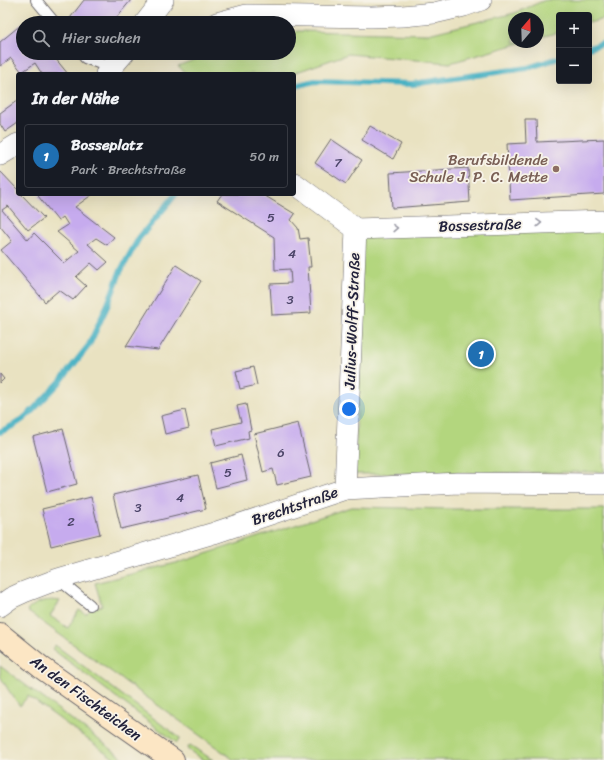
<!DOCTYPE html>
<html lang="de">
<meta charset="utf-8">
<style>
:root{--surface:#171b24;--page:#20242c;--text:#f1f3f6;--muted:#9ea1a6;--line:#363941;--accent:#1f6fb2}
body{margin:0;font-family:Sriracha,sans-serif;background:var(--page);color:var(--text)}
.controls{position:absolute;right:12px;top:12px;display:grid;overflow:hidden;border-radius:4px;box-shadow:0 4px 16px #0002}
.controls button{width:36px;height:36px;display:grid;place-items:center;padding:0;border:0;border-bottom:1px solid var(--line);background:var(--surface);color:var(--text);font:20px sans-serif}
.compass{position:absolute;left:508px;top:12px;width:36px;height:36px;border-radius:50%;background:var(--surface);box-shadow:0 4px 16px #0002;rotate:19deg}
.you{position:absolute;left:349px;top:409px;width:14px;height:14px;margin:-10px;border:3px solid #fff;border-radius:50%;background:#1a73e8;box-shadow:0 0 0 6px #1a73e833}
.badge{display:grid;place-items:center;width:26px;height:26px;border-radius:50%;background:var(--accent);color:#fff;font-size:13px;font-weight:700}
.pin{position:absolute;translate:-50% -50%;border:2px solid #fff;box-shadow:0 1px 4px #0006}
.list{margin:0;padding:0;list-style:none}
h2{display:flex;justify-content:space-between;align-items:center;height:52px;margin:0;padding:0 16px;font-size:17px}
h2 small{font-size:13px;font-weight:400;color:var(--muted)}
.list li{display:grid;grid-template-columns:26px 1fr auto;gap:12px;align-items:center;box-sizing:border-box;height:64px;margin:0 8px 8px;padding:0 8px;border:1px solid var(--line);border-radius:4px}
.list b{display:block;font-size:15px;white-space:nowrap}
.list p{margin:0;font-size:13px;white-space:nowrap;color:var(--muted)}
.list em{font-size:13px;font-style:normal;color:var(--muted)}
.icon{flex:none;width:22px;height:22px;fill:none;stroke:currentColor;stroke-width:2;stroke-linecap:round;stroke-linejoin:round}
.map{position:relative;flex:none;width:604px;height:760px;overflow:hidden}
.search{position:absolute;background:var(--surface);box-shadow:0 4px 16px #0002;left:16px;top:16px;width:280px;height:44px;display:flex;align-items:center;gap:10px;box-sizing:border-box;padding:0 14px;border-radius:22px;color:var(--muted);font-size:15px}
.panel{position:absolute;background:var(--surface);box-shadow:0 4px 16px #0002;left:16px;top:72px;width:280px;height:124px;border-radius:4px}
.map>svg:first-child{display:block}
</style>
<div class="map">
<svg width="604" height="760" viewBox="0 0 604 760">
<rect width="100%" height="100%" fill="#f7f3e8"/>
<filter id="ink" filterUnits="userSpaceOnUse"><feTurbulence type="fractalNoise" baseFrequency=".025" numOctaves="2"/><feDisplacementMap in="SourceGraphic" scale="8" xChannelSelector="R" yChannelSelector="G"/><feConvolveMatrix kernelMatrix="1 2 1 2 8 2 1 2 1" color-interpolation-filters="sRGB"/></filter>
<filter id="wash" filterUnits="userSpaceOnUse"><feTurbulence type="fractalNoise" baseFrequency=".012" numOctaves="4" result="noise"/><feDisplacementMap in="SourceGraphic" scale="16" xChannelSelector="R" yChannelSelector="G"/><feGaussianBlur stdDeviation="0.9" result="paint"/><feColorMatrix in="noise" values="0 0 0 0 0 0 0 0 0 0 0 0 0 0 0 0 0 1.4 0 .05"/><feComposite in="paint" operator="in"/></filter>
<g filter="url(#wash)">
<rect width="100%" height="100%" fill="#e9e2c1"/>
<g fill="#b3d67e" stroke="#6a7c5c">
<polygon points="545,0 604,0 604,19 589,23 589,15 559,15 559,32 538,38 538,18 514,18 514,42 524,42 450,63 348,54 291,74 187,74 178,66 211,53 289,53 289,33 298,31 428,34 515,13"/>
<polygon points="604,214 604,472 591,472 355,474 362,237"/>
<path d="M351 507 454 509H604V760H234L27 611C36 601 47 599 60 601L50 616 68 628 79 610 86 614 91 609 102 606 95 583 184 561Z"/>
<polygon points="55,645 180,738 177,743 52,649"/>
<polygon points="0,666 126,760 116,760 28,696 20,706 9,691 0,676"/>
<polygon points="190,745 213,760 203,760 187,749"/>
</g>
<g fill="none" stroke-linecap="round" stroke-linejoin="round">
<g stroke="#45b0c3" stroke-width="6">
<polyline points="589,48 604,43"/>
<polyline points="294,86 315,81 412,84 527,68 559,58"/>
<polyline points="0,432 14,425 23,419 32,411 59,383 89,345 108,304 120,272 139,238 176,194"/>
</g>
</g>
<g id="blocks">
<g fill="#c6abee">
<polygon points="84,0 131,0 112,23 68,23 67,22"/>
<polygon points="23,23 23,53 51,53 68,74 42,74 35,63 22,72 11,58 0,66 0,42"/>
<polygon points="18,100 18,123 5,132 0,124 0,113"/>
<polygon points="525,120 536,120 537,142 604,139 604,194 510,200 507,144 526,143"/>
<polygon points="370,126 401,144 393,159 362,140"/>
<polygon points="331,139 362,160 346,184 315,163"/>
<polygon points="468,168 470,202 392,208 390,173"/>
<polygon points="0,171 18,190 18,194 21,194 44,218 28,230 8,206 2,210 28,240 34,233 64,263 79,251 57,232 68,225 63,217 58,221 38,196 41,194 93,194 75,207 114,237 107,245 96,238 88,244 108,262 99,270 91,263 76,277 86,286 73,300 59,290 45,302 1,250 12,241 0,226"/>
<polygon points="222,194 262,194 295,214 291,220 298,228 300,239 308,238 311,267 308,267 311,313 272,315 270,284 291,283 290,269 275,270 274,237 217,201"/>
<polygon points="176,265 201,281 158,350 126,346"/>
<polygon points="253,367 257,385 240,389 236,371"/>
<polygon points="0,374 4,379 0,383"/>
<polygon points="246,404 251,430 248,431 249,438 216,446 212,429 241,422 237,406"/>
<polygon points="185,410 189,428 165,434 161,416"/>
<polygon points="298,423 311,477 277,485 273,469 263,472 254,434"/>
<polygon points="63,429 77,484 47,492 33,437"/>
<polygon points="241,455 247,480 216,488 210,463"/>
<polygon points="198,475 206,509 121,529 113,495"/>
<polygon points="91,497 100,534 51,546 42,509"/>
</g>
</g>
</g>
<g filter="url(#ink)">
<use href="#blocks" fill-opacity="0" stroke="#68656a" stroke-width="1"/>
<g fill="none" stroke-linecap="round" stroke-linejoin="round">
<defs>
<g id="service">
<polyline points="36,0 55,23"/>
<polyline points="81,53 85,58 112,68"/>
<polyline points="58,579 90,605"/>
</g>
<g id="minor">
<polyline points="145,23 163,0"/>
<polyline points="217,23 247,15 371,17 403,16 434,13 464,6 481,0"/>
<polyline points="106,74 124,53"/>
<polyline points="0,155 18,144"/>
<polyline points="294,183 356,229"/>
<polyline points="356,229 604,221"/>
<polyline points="345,489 356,229"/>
<polyline points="0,606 11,598 24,592 58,579 214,533 345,489 458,483 604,484"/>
</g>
<polyline id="secondary" points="0,634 42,668 173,760"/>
</defs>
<use href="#service" stroke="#68656a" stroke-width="12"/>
<use href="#minor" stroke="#68656a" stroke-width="22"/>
<use href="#secondary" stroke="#68656a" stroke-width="24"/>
<use href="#service" stroke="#fff" stroke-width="10"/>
<use href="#minor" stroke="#fff" stroke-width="21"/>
<use href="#secondary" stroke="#fce6c4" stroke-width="22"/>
</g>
<defs><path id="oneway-chevron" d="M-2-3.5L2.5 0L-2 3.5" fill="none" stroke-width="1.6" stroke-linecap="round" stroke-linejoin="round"/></defs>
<g stroke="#9c9ca7">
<use href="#oneway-chevron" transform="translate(539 223) rotate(-2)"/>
<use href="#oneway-chevron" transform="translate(395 228) rotate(-2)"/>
</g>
</g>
<circle fill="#8d6e63" stroke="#f7f3e8" stroke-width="1.5" cx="556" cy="169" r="4"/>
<g text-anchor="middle" stroke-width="3.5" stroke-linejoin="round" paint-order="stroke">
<g font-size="13" fill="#4b4468">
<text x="338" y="167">7</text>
<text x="271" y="222">5</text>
<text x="292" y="258">4</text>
<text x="290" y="304">3</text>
<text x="281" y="457">6</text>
<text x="228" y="477">5</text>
<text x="180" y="502">4</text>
<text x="138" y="512">3</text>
<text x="71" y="526">2</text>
</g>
<g font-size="15" fill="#785e54" stroke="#f7f3e8" text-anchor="end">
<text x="548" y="165">Berufsbildende<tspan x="548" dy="17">Schule J. P. C. Mette</tspan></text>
</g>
<g font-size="15" fill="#22223b" stroke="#f7f3e8">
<text transform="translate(480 225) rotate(-2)" y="5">Bossestraße</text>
<text transform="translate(352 321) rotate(-88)" y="5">Julius-Wolff-Straße</text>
<text transform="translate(295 506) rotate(-19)" y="5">Brechtstraße</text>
<text transform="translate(86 698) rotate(36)" y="5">An den Fischteichen</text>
</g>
</g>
</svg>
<div class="controls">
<button>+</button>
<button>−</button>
</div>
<svg class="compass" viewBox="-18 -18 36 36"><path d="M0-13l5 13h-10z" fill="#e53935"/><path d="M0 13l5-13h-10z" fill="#9ea1a6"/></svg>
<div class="you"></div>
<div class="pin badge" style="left:481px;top:354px">1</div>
<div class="search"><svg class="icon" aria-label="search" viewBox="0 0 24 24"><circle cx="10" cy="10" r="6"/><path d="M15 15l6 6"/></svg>Hier suchen</div>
<section class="panel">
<h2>In der Nähe<small></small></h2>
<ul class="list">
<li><span class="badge">1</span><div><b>Bosseplatz</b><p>Park · Brechtstraße</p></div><em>50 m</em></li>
</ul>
</section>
</div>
